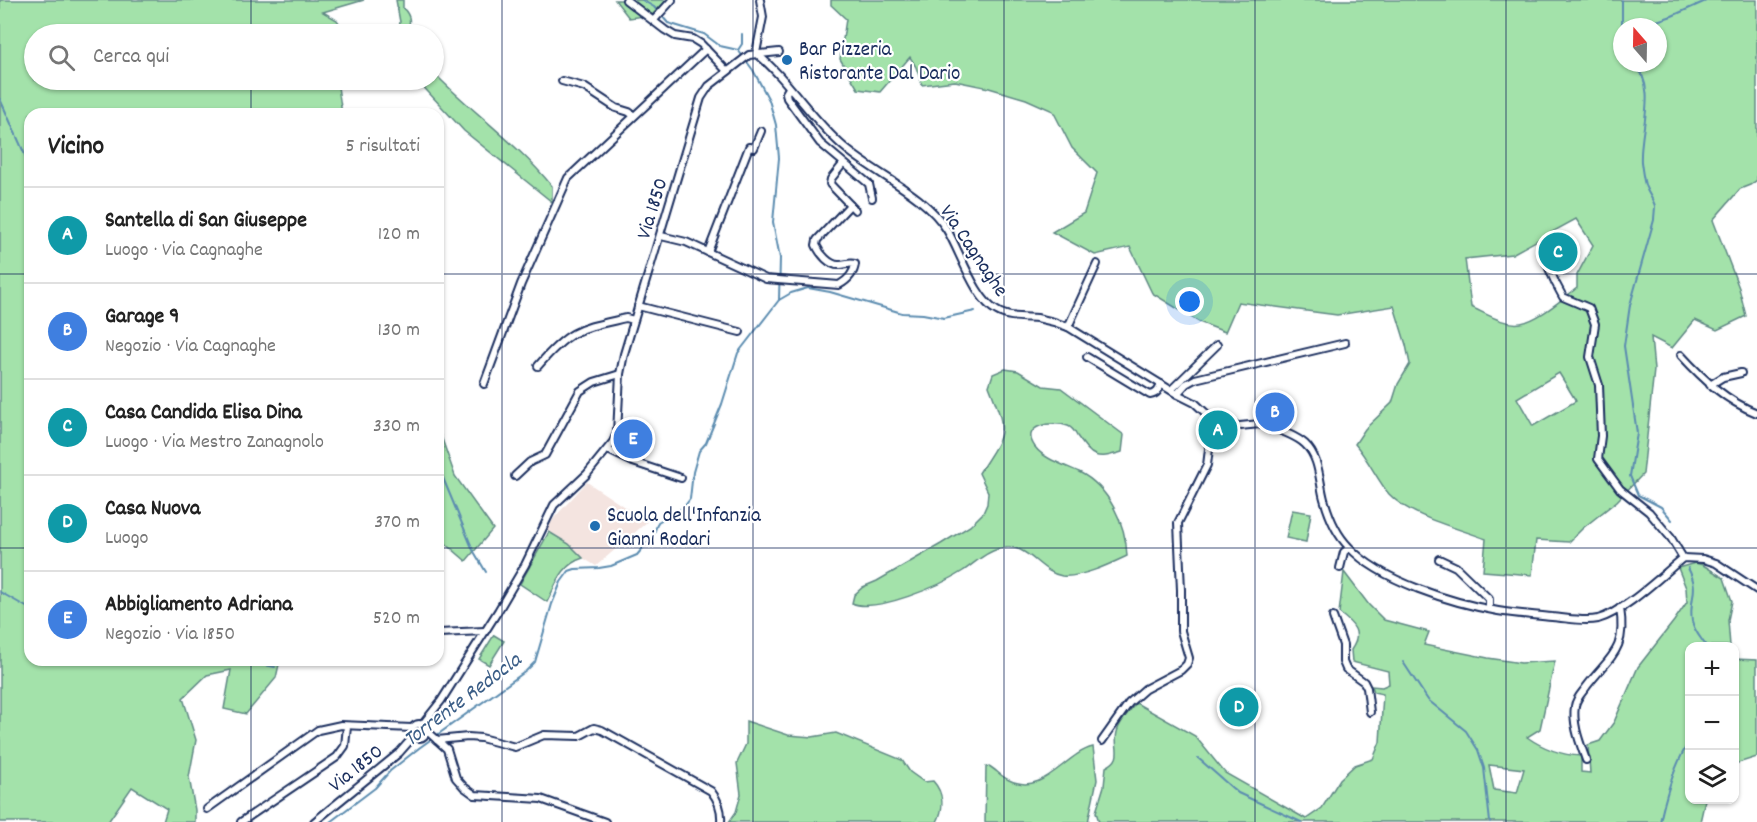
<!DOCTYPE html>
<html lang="it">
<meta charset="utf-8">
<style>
:root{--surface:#fff;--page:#f2f2f2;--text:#222;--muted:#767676;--line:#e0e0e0;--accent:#0f766e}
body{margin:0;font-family:Dekko,sans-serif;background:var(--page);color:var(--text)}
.controls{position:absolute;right:18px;bottom:18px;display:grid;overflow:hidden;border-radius:12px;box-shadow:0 2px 4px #0004}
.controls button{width:54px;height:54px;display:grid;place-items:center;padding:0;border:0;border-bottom:2px solid var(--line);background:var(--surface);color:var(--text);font:30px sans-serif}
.compass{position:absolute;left:1613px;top:18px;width:54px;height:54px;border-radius:50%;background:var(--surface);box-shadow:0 2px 4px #0004;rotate:340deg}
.you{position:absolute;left:1190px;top:302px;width:21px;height:21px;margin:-15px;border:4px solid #fff;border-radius:50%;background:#1a73e8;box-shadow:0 0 0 9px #1a73e833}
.badge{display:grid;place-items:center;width:39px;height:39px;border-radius:50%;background:var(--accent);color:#fff;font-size:20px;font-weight:700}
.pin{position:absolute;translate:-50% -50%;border:3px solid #fff;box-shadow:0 2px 6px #0006}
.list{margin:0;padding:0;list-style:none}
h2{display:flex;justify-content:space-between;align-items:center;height:78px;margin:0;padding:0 24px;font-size:26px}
h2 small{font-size:20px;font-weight:400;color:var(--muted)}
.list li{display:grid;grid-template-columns:39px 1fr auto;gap:18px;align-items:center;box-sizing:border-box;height:96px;padding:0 24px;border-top:2px solid var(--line)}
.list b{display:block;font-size:22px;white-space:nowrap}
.list p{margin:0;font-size:20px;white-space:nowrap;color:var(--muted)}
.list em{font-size:20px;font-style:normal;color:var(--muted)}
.icon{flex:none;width:33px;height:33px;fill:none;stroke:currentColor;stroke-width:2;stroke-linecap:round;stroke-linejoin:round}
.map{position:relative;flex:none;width:1757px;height:822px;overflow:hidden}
.search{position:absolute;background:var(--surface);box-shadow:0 2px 4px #0004;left:24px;top:24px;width:420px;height:66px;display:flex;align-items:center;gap:15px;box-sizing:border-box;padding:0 21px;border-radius:33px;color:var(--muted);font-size:22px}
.panel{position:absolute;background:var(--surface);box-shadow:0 2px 4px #0004;left:24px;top:108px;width:420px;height:558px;border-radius:18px}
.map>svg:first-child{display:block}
</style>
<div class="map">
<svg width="1757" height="822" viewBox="0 0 1757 822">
<rect width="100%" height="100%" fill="#fff"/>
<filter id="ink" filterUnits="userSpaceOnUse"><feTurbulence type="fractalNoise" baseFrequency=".0167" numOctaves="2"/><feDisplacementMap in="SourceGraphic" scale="12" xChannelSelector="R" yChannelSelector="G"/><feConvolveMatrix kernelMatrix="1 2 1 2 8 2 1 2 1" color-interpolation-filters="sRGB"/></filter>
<g filter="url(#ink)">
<polygon fill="#f4e4e0" points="587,482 647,522 596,566 583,558 569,544 546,530 555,517"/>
<g fill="#a3e2aa" stroke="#5f8884" stroke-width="1.5" fill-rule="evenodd">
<polygon points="0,0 364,0 323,12 337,20 347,34 34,34 34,80 337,80 342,114 30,114 30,660 280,660 276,678 246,714 224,709 231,670 207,675 183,698 196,740 189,777 195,810 195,822 163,822 167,809 132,787 108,822 0,822"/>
<path d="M396 0H403V8C412 17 410 23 407 34H398L400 22Z"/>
<polygon points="615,0 667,0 652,15 629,18"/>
<path d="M831 0H1757V180L1750 185 1740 189 1713 220 1739 288 1746 316 1717 330 1695 320 1672 348 1651 337 1654 370 1643 474 1617 501 1583 528 1569 542 1536 540 1532 575 1483 571 1486 539C1458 528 1410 517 1389 494 1378 481 1368 459 1355 444L1365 429 1392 403 1398 384 1410 364 1406 345 1394 306 1337 315 1238 302 1225 332 1199 322 1152 293 1130 247 1095 255 1052 232 1084 213 1097 173 1072 148 1053 111 1026 99 989 88 955 81 922 85 916 67 910 57 880 92 858 89 840 59 846 19 831 5ZM1622 27H1658V63H1622ZM1576 219 1593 245 1577 275V288C1562 299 1539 320 1521 323 1505 326 1485 313 1471 307L1465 259 1512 254ZM1559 373 1576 401 1533 426 1517 398Z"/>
<path d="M434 73C472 112 518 144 552 186V202L464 131 417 80H434Z"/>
<path d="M1005 369 1018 371 1043 386 1061 388 1124 435 1122 452C1095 460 1093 458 1077 436 1075 432 1073 428 1068 426 1053 420 1019 425 1035 447 1045 460 1065 465 1079 472 1109 487 1126 524 1127 556 1110 564 1081 578 1062 576 1038 572 1026 539 998 549 984 553 975 563 963 571 942 585 875 614 852 603L854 595 863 587 877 581 941 544 970 526 983 513 987 504 988 492 979 473C1006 431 1008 434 989 386L993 374Z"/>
<polygon points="438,435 441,436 455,476 493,529 466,561 444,542 438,528"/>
<polygon points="1292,510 1311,513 1306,542 1286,538"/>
<path d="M549 532 569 544 583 558C561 565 557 583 547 602L520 584Z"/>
<path d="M1695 563 1703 565 1724 578 1732 601 1728 620 1730 646H1690V800H1705L1700 822H1099L1096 812 1104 786 1106 767C1125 758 1113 747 1117 732 1119 722 1130 711 1136 703L1195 736 1225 773 1306 819 1322 808 1340 779 1355 765 1373 759 1380 742 1383 694 1374 692 1372 686 1382 687 1389 684 1388 671 1352 662 1351 650C1363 633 1354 624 1339 613L1344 572 1369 605 1384 620 1429 632 1424 645 1488 658 1521 663 1555 661 1540 729 1527 737C1544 749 1561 755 1581 756V772L1590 773 1588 745 1600 741 1614 722 1638 667 1674 621 1687 602 1686 588 1678 568ZM1489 765 1524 769 1517 793 1494 790Z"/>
<polygon points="494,635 504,641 489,665 479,659"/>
<polygon points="1734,659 1757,660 1757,757 1735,764"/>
<path d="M746 721 788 735 812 737 836 733 902 760 910 772 924 782 933 781C944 793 944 808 937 822H729L736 812 741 794 737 763 746 744Z"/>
<path d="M1093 747 1097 780 1088 822H985L986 767 989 766C996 770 1002 777 1009 780 1044 797 1064 754 1093 747Z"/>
</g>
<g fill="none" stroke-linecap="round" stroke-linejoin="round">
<g stroke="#5b8cb0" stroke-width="2">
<polyline points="642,0 654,7 668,23 704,34 720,46 738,50"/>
<polyline points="1638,27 1672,16 1708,0"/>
<polyline points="1622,43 1622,0"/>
<path d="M1634 63C1659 90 1639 129 1641 162 1642 169 1643 178 1645 185 1647 192 1653 199 1655 206 1655 210 1654 216 1654 220L1630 305 1624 346 1637 433 1630 476 1638 495 1661 507 1672 520"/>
<polyline points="0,99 30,166"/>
<polyline points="779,300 791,293 808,288 830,292 902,313 923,314 944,318 975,311"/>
<polyline points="438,466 473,550 486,572"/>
<path d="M1688 568C1701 592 1688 598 1692 621 1694 631 1701 638 1706 646"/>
<polyline points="0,592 30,609"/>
<polyline points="240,660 275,667"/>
<polyline points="1403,662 1428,700 1466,731 1478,750 1484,768 1490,822"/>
<polyline points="1198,758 1238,793 1301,822"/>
<polyline points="330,822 375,788 390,771 419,748 526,671 535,662 552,604 561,582 569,571 575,569 599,568 611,566 637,555 653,536 658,522 684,507 690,499 693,472 699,451 706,443 722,404 738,353 779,300 780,258 773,222 779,158 776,125 769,100 753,70 738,50 742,44 742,34"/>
<path d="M1660 822C1666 794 1674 765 1690 740"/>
</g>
<defs>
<g id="street">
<polyline points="626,0 665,30 675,36 693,39 701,44 727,71"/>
<polyline points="654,20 672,0"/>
<path d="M756 53C789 80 811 119 844 147 876 175 924 193 947 230 960 251 975 300 997 311 1008 318 1024 317 1037 318 1048 320 1058 323 1068 327L1177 394 1195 403 1211 418 1230 427 1260 424C1274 428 1294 434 1305 444 1320 458 1319 481 1324 499 1329 517 1336 534 1349 547 1380 581 1453 603 1498 611 1516 614 1534 615 1552 617 1567 618 1583 622 1598 619 1624 612 1661 576 1683 558L1703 559 1716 563 1757 590"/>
<polyline points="756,53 763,17 760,0"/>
<polyline points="562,81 584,87 616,108 629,112 633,115"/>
<polyline points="789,88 786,93 787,98 820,143 869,184 872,198"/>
<polyline points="843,164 831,179 830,184 855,210"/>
<path d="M661 236 686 242 766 279 839 285C848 280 854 274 855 264 849 262 846 265 840 265 830 266 820 254 816 245L817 240 850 205"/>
<polyline points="1541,250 1555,282 1563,297 1589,308 1595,324 1590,357 1599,385 1601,436 1598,459 1620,489 1649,512 1671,538 1683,558"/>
<polyline points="708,252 749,147 754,148 761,131"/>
<polyline points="638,306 740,332"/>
<polyline points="1068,327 1097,264"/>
<path d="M1681 355C1703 379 1726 401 1757 413"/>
<path d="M1087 357 1150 395C1157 394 1159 390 1161 384"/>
<path d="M538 366C571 328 579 329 626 318L634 320"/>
<polyline points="484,384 521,284 568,178 706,49"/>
<polyline points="1710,385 1723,377 1741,373"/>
<polyline points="1171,390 1217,345"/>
<polyline points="1177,394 1186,384 1195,379 1345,343"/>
<polyline points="608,450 633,462 681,478"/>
<polyline points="515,476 530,462 545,455 580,391 594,382 620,374"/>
<polyline points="1439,559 1456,567 1489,599 1489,609"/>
<polyline points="1340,568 1344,552 1349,548"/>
<polyline points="1333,617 1343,645 1343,662 1346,669 1364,682 1367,688 1370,712"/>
<polyline points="438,633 485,631"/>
<circle cx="419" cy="731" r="7"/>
<polyline points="422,725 441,701 498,611 525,565 554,505 587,474 613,442 617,433 620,374 624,354 701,98 709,86 749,55 779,52"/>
<polyline points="426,730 447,749 456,778 464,787 475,795 541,799 605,822"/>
<path d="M437 740 468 737 481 738 515 747 544 735 579 736 594 728 602 730 711 791C719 801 722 810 721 822"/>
<polyline points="1102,741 1129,703 1145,689 1181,670 1187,664 1189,658 1181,631 1181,590 1178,523 1207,465 1209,449 1208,425 1211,418"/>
<path d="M1586 760C1580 743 1572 724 1575 706 1576 698 1583 692 1587 686 1610 656 1627 651 1620 608"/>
<polyline points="207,809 318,730 341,725 412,728"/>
<polyline points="241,822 337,757 345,746 347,726"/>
<polyline points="314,822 399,753 414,736"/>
</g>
</defs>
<use href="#street" stroke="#1b2f5e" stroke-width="10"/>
<use href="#street" stroke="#fff" stroke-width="6"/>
</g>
</g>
<path fill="none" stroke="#1b2f5e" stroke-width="1.5" stroke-opacity="0.55" d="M251 0V34M502 0V822M753 0V822M1004 0V822M1255 0V822M1506 0V822M251 80V114M0 274H30M438 274H1757M0 548H30M438 548H1757M251 660V822"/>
<g fill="#1f6fb2" stroke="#fff" stroke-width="2">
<circle cx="787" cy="60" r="6"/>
<circle cx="595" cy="526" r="6"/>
</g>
<g text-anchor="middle" stroke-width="4.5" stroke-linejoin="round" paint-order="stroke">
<g font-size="21" fill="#1b2f5e" stroke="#fff" text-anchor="start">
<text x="799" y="55">Bar Pizzeria<tspan x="799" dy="24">Ristorante Dal Dario</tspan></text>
<text x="607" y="521">Scuola dell'Infanzia<tspan x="607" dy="24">Gianni Rodari</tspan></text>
</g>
<g font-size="21" fill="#1b2f5e" stroke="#fff">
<text transform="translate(651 208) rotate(-73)" y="7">Via 1850</text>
<text transform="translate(975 250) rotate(56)" y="7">Via Cagnaghe</text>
<text transform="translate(355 767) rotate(-39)" y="7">Via 1850</text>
</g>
<g font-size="22" font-style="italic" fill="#3b5e87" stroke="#fff">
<text transform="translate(461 698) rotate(-37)" y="8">Torrente Redocla</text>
</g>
</g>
</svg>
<div class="controls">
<button>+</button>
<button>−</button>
<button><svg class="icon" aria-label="layers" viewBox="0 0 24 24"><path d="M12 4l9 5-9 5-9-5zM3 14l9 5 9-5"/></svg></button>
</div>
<svg class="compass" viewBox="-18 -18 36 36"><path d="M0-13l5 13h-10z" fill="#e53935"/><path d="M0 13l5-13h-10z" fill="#767676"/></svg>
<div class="you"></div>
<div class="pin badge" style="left:1218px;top:430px;background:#0f9aa8">A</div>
<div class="pin badge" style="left:1275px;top:412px;background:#3f7fe0">B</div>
<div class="pin badge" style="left:1558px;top:252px;background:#0f9aa8">C</div>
<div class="pin badge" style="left:1239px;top:707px;background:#0f9aa8">D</div>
<div class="pin badge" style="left:633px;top:439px;background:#3f7fe0">E</div>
<div class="search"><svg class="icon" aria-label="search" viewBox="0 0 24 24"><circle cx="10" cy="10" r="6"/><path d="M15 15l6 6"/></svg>Cerca qui</div>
<section class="panel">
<h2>Vicino<small>5 risultati</small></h2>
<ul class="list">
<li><span class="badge" style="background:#0f9aa8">A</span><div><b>Santella di San Giuseppe</b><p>Luogo · Via Cagnaghe</p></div><em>120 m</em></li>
<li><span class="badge" style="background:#3f7fe0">B</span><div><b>Garage 9</b><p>Negozio · Via Cagnaghe</p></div><em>130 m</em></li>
<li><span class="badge" style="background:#0f9aa8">C</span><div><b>Casa Candida Elisa Dina</b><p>Luogo · Via Mestro Zanagnolo</p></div><em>330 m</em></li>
<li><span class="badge" style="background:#0f9aa8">D</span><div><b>Casa Nuova</b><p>Luogo</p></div><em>370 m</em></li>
<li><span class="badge" style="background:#3f7fe0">E</span><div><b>Abbigliamento Adriana</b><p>Negozio · Via 1850</p></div><em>520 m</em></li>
</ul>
</section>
</div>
